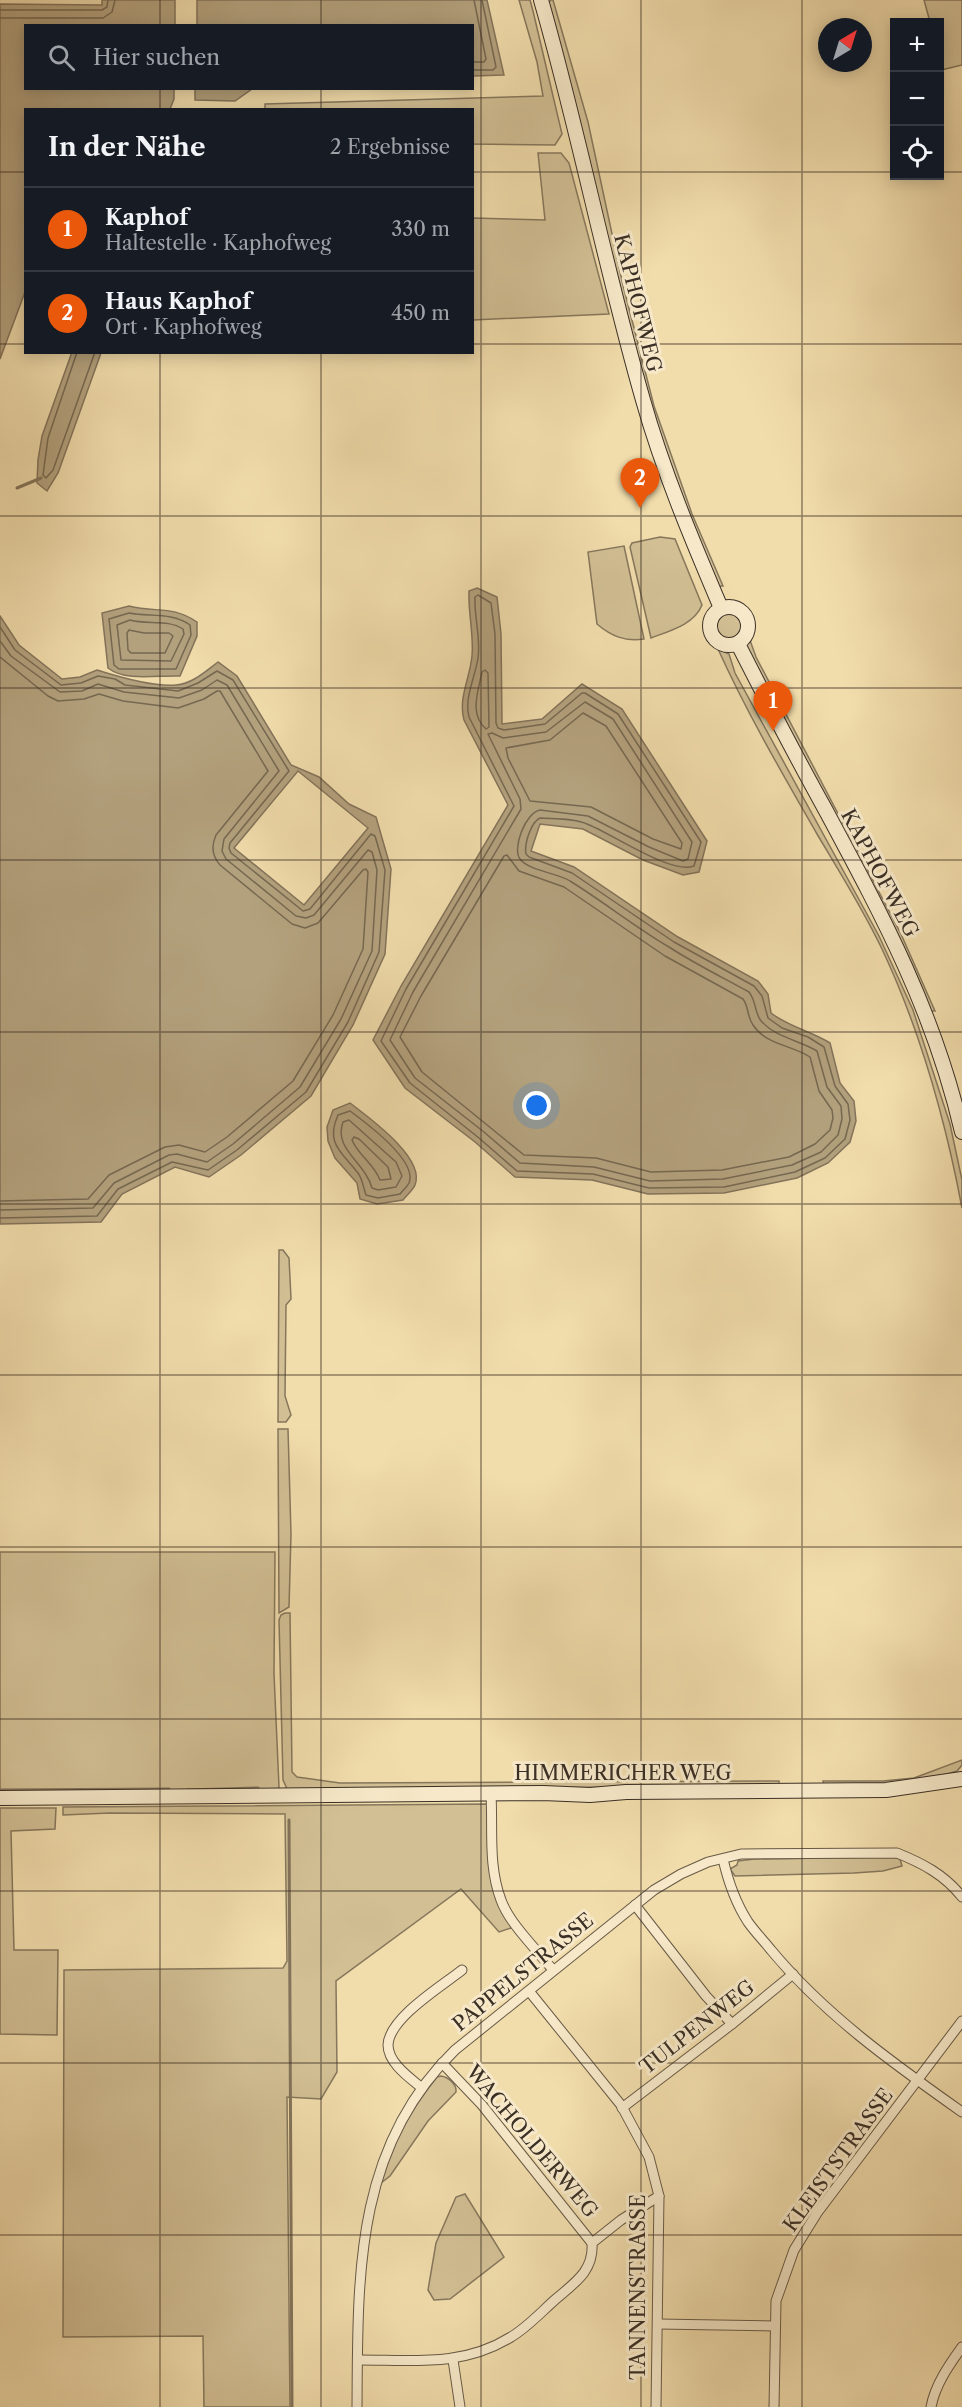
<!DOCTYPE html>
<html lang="de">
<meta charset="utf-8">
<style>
:root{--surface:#171b24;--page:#242831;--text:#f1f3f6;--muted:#9ea1a6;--line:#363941;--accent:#ea580c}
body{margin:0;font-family:"Libre Caslon Text",serif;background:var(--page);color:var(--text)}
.controls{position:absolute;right:18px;top:18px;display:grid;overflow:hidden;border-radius:0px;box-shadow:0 3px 15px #0003}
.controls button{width:54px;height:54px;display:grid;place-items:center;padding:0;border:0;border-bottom:2px solid var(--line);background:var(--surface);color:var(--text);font:30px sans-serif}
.compass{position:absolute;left:818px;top:18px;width:54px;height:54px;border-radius:50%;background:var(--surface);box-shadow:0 3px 15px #0003;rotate:38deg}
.you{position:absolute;left:537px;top:1106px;width:21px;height:21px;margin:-15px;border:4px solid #fff;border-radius:50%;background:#1a73e8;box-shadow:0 0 0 9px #1a73e833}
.badge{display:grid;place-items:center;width:39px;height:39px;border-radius:50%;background:var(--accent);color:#fff;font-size:20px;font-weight:700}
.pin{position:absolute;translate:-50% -50px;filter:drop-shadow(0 2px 3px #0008)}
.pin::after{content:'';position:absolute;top:32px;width:21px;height:18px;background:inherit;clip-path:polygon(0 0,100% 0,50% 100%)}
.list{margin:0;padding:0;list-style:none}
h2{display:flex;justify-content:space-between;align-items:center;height:78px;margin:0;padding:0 24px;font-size:26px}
h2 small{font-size:20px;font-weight:400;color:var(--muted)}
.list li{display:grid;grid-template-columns:39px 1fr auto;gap:18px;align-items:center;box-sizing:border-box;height:84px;padding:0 24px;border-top:2px solid var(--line)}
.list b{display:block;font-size:22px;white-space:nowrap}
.list p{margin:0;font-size:20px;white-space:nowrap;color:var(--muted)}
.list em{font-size:20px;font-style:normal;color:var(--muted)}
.icon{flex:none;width:33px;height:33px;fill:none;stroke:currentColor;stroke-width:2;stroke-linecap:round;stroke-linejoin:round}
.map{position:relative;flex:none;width:962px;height:2407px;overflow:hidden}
.search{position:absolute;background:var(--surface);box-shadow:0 3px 15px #0003;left:24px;top:24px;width:450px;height:66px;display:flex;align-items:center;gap:15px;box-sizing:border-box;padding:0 21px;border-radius:0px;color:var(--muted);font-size:22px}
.panel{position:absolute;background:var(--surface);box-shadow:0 3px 15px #0003;left:24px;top:108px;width:450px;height:246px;border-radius:0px}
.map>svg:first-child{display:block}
</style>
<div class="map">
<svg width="962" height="2407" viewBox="0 0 962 2407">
<rect width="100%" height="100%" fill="#f1dcab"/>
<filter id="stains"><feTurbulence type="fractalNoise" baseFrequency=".00333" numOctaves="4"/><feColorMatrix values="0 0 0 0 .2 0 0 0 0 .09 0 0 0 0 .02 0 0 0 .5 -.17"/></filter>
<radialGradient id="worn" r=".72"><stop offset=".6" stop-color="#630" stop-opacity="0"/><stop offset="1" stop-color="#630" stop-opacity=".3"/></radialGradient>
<g fill="#d2bf94" stroke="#86775c" stroke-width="1.5">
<polygon points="519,0 530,0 533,11 562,134 555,145 473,144 472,110 265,109 265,104 543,96 537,62"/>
<polygon points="551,0 553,0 588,122 623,285 654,406 692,514 723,586 717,586 690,522 647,398 548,3"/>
<polygon points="924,0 962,0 962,65 941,70 940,22 930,22"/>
<polygon points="538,153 561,153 569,163 609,314 473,320 473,218 545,220"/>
<path d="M660 537 675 539 702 605C694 625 669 631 651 638L630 547 632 543Z"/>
<path d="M624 546 644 639C625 642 611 636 597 624L588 552Z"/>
<circle cx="729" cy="626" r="14"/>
<polygon points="747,632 756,657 901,934 935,1011 929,1011 742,640"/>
<path d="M718 649 729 654 735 673 879 936 913 1010 950 1124 962 1180V1208C945 1118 921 1032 882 949 863 909 839 871 817 834 782 773 747 713 718 649Z"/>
<polygon points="279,1250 283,1250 289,1258 291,1299 286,1305 285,1396 291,1415 286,1422 278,1422"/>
<polygon points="278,1429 288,1429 291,1534 289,1607 279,1613"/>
<polygon points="0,1552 275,1552 274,1674 279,1787 277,1790 0,1795"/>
<polygon points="285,1613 290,1613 292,1772 297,1777 340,1783 779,1781 779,1785 288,1791 283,1780 279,1620 281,1615"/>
<polygon points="962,1760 962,1765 957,1771 917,1783 824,1785 823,1781 883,1781 914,1778"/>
<path d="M488 1804C489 1855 482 1883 514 1927L499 1932 461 1889 336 1981 337 2072 321 2099 287 2097 290 2407H204L203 2336 63 2337 64 1970 283 1968 287 1961 285 1814 110 1813 63 1815V1807Z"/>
<polygon points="0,1808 56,1808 55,1829 11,1831 14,1950 58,1950 57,2035 0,2034"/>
<polygon points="894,1857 900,1859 902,1866 883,1871 854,1873 735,1876 730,1869 737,1865 738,1861 754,1859"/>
<path d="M441 2076C448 2077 457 2084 456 2092L428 2121 390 2176 381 2183C394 2140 409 2112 437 2077Z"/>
<polygon points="465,2194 504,2257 450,2299 434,2300 428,2290 436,2243 456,2197"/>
</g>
<g fill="#b3a17d" stroke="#83735a" stroke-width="1.5" fill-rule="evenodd">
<polygon points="102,0 175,0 175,25 26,26 26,88 174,89 174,99 170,109 26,110 25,292 0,359 0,4 102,5"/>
<polygon points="197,0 487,0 504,75 473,76 472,26 197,25"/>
<polygon points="195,89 195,88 252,89 235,101 195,100"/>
<polygon points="72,352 101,353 58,473 47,491 37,483 38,460 42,436"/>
<path d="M477 588 497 597 501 634 502 724 542 719 582 684 622 709 707 841 699 872 683 875 643 860 583 829 540 824 531 851 574 867 678 937 758 981 768 994 771 1013C789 1027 811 1031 830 1043L840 1083 854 1101 856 1121 850 1142 828 1163 797 1178 724 1193 648 1194 592 1180 515 1177 475 1142 405 1088 373 1040 401 986 508 805 464 720C458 698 470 678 472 656 474 635 468 613 469 591Z"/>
<path d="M129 606C157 613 172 605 197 622V636L180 676C158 675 126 682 108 668L102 613Z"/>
<path d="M0 616 19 645 62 679 80 677 97 670C119 677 153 687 176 685 192 684 206 671 218 662L237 676 291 765 319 777 349 804 376 817 391 869 385 954 353 1025 311 1096 241 1155 209 1177 175 1167 122 1194 101 1222 0 1224ZM298 771 368 828 304 905 234 848Z"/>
<path d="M350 1103C368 1117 426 1158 415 1185 413 1190 406 1196 403 1200L377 1204 360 1199 357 1183 335 1158 328 1141 327 1127 333 1110Z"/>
</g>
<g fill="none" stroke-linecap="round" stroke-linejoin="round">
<g stroke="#766851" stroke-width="1.5">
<polyline points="0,10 102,10 107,7 108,0"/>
<polyline points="0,18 103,18 112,12 115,0"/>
<polyline points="472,62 484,62 486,59 474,0"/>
<polyline points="472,70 493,70 496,67 482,0"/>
<polyline points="77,352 48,438 43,475 46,478 53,470 95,352"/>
<path d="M478 595 491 603 495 634 496 723 498 728 504 730 545 724 582 693H585L618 714 701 842 694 866C671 875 611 833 587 824 574 818 555 819 540 818 531 822 524 844 526 854L529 857 572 873 674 942 754 986 762 996 768 1018 782 1028 808 1037 824 1047 835 1086 848 1104 850 1120 845 1139 825 1158 795 1172 724 1187 649 1188 593 1174 517 1171 479 1138 410 1083 381 1041 406 989 514 806 469 717C464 698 475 678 478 658 481 638 474 617 475 597Z"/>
<path d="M129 613C150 617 172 612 190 625L191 635 176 669H119L114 665 109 619Z"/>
<path d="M130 620C147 625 168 619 183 629L184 634 171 661 121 660 117 625Z"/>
<polyline points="0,627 15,650 61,685 81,683 98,676 115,679 125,685 178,691 198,683 217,671 233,680 289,771 230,843 229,848 231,853 303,911 310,909 371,834 375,836 385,870 379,952 348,1022 306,1092 237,1150 208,1170 172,1162 118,1189 97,1216 0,1218"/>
<polygon points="129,630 144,633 169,633 173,636 165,653 131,653 128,650 127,633"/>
<polyline points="0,641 11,656 60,692 82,691 98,684 124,692 179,698 202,690 217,680 227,685 279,771 224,839 222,851 226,859 296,916 306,918 314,915 368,850 372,852 377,870 372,951 341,1019 300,1087 233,1144 207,1162 177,1154 169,1155 114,1183 93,1208 0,1210"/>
<path d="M0 657 48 696 58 701 84 699 99 694 123 701 178 708 204 699 217 691H220L268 771 216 835C211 846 212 856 220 865L292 924 305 928 318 923 363 870 366 869 368 872 363 949 333 1015 293 1081 227 1137 205 1152 179 1145 165 1147 109 1175 88 1199 0 1201"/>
<path d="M485 670 488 673 489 727 486 729C469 714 478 692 482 672Z"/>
<path d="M585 702 613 719 692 842 688 859 683 861 649 847 588 816 540 810C525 813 512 849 520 859 529 871 558 873 570 881 604 902 635 927 669 947 695 964 722 977 749 992 757 1002 754 1014 762 1022 777 1038 799 1040 817 1051L827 1087 841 1106 842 1119 838 1135 821 1152 792 1165 723 1179 650 1181 594 1167 520 1163 484 1132 415 1078 390 1040 413 992 521 809 520 799 488 734 492 733 503 738 546 732Z"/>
<polygon points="583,713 606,726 682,843 681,849 653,839 591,807 530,801 508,758 506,748 550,740"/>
<path d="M507 855 519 871 564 887 665 956 743 999C749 1007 747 1017 753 1025 766 1045 792 1045 810 1057L819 1091 832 1110 833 1118 830 1130 815 1144 789 1157 722 1170 651 1172 596 1158 524 1155 422 1072 400 1037 421 996 504 856Z"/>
<path d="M350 1111C365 1122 418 1161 409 1183 407 1187 402 1191 400 1194L378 1198 366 1195C363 1187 363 1180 358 1173 342 1152 325 1144 338 1115Z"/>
<path d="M349 1120 396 1162 402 1176 396 1187 378 1190 372 1188C365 1162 333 1149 343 1122Z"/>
<path d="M354 1137 359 1139 388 1167 391 1179 380 1180C374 1164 358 1155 352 1140Z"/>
</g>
<g stroke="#83735a" stroke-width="3">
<polyline points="17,488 41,478"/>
<polyline points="0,1790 169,1789"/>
<polyline points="187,1790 258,1788"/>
<polyline points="289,1820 292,2407"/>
</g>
<defs>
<g id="street">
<path d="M491 1794C493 1829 488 1866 501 1900 509 1923 537 1950 553 1970"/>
<path d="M723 1859C728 1881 735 1902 748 1922 755 1932 764 1941 771 1950 825 2015 894 2064 962 2112"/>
<polyline points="635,1905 706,1996 732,2024"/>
<polyline points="529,1991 621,2105 649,2157 659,2196 656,2407"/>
<polyline points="442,2063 482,2105 592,2243"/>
<path d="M422 2088C410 2078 388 2063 388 2045 389 2018 442 1986 462 1970"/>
<polyline points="622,2108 732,2024 793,1974"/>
<polyline points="658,2324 774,2326"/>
<path d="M359 2360C413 2360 463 2367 511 2337 528 2327 542 2311 557 2298 576 2282 594 2270 592 2243L621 2220 659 2196"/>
<polyline points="453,2360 460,2407"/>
<path d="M357 2407C358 2277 354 2148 455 2050L654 1890 681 1874 708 1862 741 1854 897 1853C922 1863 945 1875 962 1897"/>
<polyline points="774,2407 776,2301 794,2250 817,2213 962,2021"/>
<path d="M931 2407C935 2385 949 2365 962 2347"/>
</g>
<g id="secondary">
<path d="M541 0C579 132 605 268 643 400 663 471 692 540 721 608"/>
<circle cx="729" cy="626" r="19"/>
<path d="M738 644C766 699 795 755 825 809 883 917 934 1011 962 1132"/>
<polyline points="0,1798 543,1793 590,1795 626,1792 886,1790 962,1779"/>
</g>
</defs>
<use href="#street" stroke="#685a46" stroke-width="11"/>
<use href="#secondary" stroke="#3a2f25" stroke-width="16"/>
<use href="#street" stroke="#f6e8c8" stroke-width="9"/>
<use href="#secondary" stroke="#f6e8c8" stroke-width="14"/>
</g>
<path fill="none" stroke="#3a2f25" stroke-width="1.5" stroke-opacity="0.55" d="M160 0V26M321 0V26M481 0V2407M641 0V2407M802 0V2407M160 88V110M321 88V110M0 172H26M472 172H894M940 172H962M0 344H26M472 344H962M160 352V2407M321 352V2407M0 516H962M0 688H962M0 860H962M0 1032H962M0 1204H962M0 1375H962M0 1547H962M0 1719H962M0 1891H962M0 2063H962M0 2235H962"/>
<g text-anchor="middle" stroke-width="6" stroke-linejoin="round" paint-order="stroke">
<g font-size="20" fill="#3a2f25" stroke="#f6e8c8">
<text transform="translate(638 303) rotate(76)" y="7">KAPHOFWEG</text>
<text transform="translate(880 873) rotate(62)" y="7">KAPHOFWEG</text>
<text x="623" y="1780">HIMMERICHER WEG</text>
<text transform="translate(523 1972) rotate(-39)" y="7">PAPPELSTRASSE</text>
<text transform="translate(697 2027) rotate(-38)" y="7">TULPENWEG</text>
<text transform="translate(532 2141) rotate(50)" y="7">WACHOLDERWEG</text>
<text transform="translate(838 2160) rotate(-54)" y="7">KLEISTSTRASSE</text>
<text transform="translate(638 2287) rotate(-90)" y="7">TANNENSTRASSE</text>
</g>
</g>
<rect width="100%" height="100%" filter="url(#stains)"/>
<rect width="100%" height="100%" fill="url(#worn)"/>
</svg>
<div class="controls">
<button>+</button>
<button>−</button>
<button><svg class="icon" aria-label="locate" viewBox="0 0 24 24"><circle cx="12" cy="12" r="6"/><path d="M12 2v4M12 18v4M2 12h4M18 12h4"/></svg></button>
</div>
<svg class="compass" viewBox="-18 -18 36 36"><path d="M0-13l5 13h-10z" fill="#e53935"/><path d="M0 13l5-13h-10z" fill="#9ea1a6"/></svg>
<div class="you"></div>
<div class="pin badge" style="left:773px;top:731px">1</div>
<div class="pin badge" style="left:640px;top:508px">2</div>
<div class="search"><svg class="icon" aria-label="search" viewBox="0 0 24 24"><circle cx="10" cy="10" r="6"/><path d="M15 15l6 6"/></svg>Hier suchen</div>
<section class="panel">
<h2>In der Nähe<small>2 Ergebnisse</small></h2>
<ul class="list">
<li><span class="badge">1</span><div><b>Kaphof</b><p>Haltestelle · Kaphofweg</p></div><em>330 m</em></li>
<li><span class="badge">2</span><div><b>Haus Kaphof</b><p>Ort · Kaphofweg</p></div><em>450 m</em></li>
</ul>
</section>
</div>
